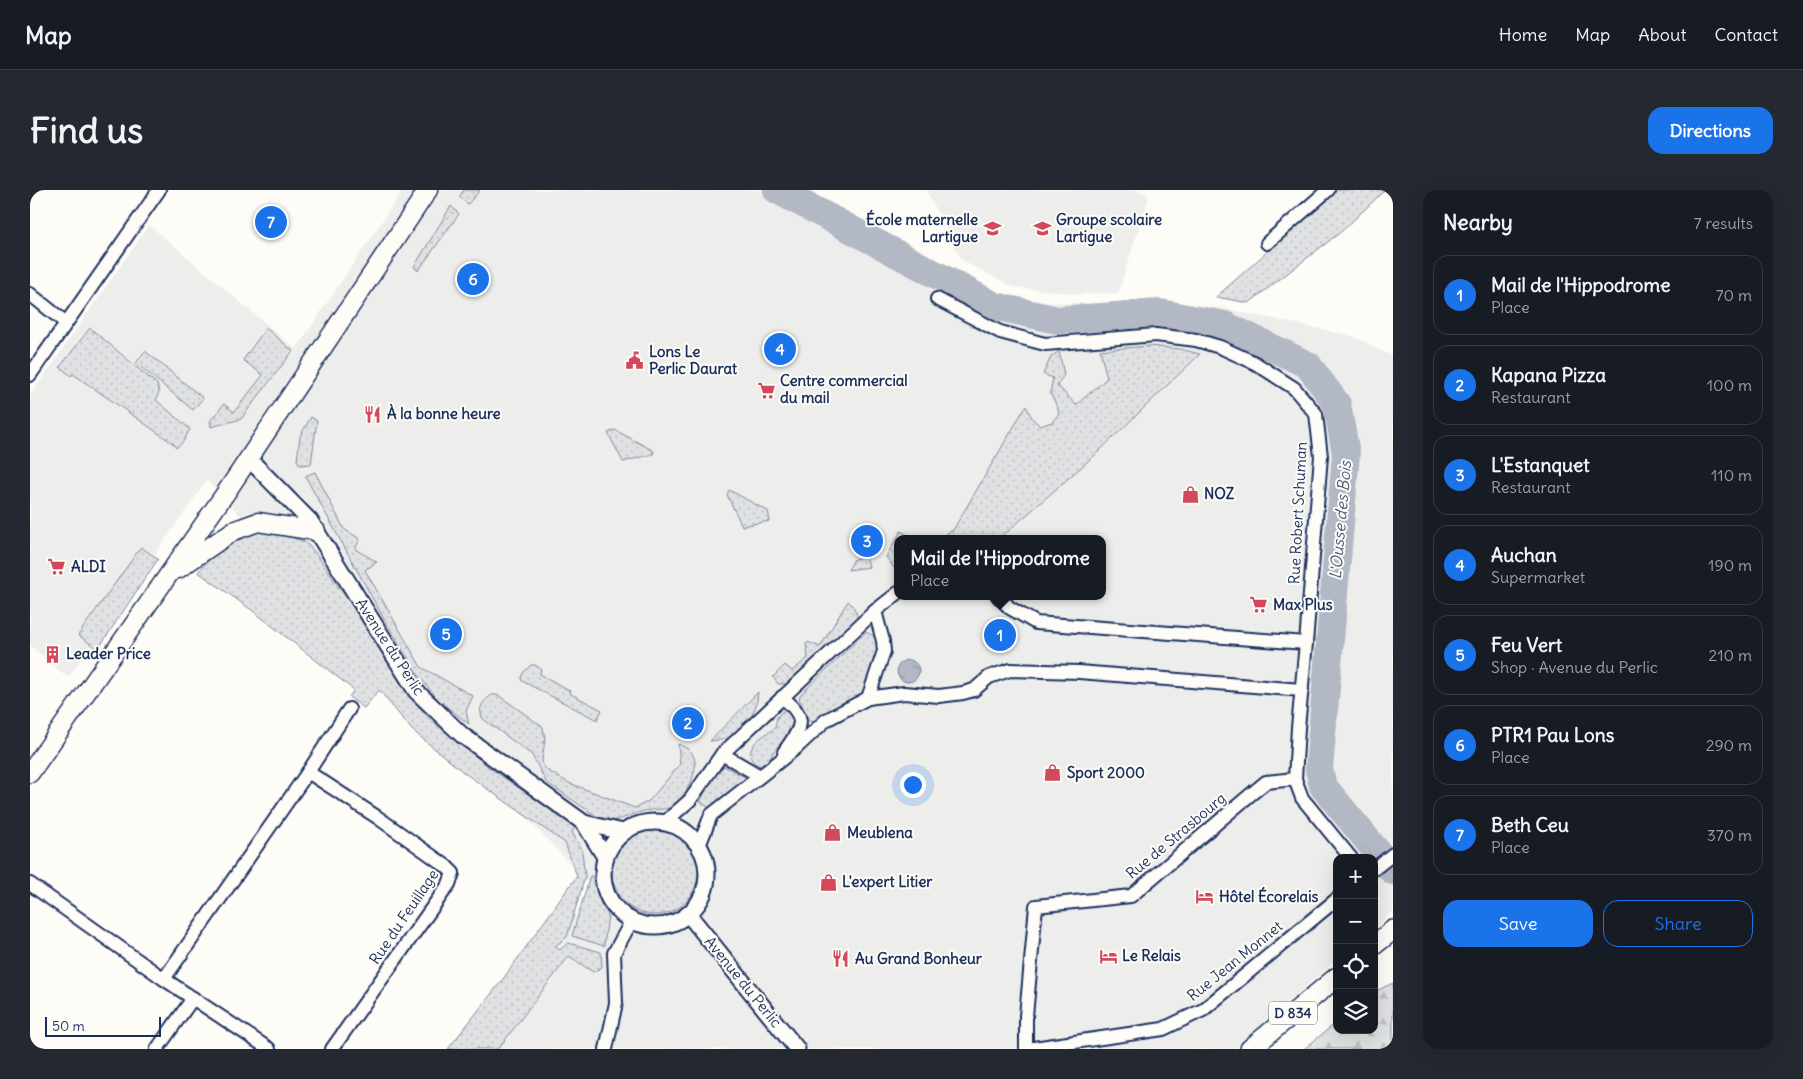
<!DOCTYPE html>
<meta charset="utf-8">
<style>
:root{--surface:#171b24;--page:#242831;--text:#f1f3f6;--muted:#9ea1a6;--line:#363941;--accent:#1a73e8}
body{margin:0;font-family:Delius,sans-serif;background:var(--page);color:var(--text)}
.controls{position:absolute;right:15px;bottom:15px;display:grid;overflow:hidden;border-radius:10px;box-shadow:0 5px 20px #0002}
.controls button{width:45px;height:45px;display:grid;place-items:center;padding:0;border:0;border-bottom:1px solid var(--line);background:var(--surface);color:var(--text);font:25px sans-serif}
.scale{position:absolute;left:15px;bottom:12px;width:116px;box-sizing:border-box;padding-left:5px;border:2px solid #1b2f5e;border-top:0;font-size:14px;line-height:18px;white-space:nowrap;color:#1b2f5e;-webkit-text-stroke:4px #fdfcf7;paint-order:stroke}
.you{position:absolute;left:882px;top:594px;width:18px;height:18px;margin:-12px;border:4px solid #fff;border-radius:50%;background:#1a73e8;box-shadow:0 0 0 8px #1a73e833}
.badge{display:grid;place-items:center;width:32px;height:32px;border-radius:50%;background:var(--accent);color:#fff;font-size:16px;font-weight:700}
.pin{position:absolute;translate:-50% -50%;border:2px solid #fff;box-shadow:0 1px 5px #0006}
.popup{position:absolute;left:864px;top:345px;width:212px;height:65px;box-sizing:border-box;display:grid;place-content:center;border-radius:10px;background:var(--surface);filter:drop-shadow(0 1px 4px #0005);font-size:16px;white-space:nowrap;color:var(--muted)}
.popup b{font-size:19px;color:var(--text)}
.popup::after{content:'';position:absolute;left:50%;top:100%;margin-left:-10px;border:10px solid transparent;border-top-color:var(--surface)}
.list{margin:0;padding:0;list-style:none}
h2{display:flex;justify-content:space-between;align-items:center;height:65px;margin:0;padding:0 20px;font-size:21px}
h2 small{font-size:16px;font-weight:400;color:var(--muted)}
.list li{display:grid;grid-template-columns:32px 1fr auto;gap:15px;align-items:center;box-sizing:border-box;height:80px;margin:0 10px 10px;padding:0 10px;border:1px solid var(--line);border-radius:15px}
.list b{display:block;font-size:19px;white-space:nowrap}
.list p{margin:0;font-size:16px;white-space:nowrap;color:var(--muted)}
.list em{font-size:16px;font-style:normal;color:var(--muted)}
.actions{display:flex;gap:10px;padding:15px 20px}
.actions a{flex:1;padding:11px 0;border:1px solid var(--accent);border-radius:15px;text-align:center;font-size:18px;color:var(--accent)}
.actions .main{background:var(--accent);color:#fff}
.icon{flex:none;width:28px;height:28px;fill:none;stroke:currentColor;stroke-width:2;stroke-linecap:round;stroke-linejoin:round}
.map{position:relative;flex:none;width:1363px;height:859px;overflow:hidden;border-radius:15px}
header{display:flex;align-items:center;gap:30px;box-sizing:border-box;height:70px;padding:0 25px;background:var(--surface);border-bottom:1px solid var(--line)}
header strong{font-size:24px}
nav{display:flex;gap:28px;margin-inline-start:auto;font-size:18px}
.intro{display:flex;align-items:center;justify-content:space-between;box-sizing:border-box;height:120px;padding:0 30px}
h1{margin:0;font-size:35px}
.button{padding:12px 22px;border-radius:15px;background:var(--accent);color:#fff;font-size:18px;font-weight:700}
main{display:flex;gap:30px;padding:0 30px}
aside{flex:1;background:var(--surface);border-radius:15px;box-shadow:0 5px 20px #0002}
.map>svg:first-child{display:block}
</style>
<header>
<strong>Map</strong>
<nav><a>Home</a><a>Map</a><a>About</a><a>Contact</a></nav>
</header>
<div class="intro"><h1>Find us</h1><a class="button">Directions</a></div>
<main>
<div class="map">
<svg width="1363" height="859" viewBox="0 0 1363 859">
<defs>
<pattern id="green-dots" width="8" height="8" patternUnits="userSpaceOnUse" patternTransform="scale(1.25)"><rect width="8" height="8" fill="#e0e1e3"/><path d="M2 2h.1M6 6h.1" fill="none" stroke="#c0c1c5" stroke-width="1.8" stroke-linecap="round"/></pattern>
<pattern id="forest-firs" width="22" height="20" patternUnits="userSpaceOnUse" patternTransform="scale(1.25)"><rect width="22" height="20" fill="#e0e1e3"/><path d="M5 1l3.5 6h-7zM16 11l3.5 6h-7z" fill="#c0c1c5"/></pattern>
<pattern id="water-ripples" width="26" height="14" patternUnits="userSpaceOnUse" patternTransform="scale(1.25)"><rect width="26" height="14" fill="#b3b8c5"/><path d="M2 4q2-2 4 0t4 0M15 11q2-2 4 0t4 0" fill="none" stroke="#9196a3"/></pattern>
</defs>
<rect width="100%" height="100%" fill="#fdfcf7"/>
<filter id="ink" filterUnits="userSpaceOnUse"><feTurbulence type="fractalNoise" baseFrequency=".02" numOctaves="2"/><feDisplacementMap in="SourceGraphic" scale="10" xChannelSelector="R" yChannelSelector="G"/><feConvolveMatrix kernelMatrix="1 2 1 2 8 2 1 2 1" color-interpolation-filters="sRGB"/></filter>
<g filter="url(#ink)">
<g fill="#edeeec" fill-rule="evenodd">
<path d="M373 0H767L980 111 1191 118 1323 146 1363 167V722L1344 738V668H1307V770L1203 859H456L563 698 177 290 38 488 0 455V206L119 35 266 159ZM868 349H1072V406H868Z"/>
<polygon points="896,0 1110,0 1119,7 1088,103 1048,104 983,97 931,70"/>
</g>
<g fill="url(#green-dots)" stroke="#7e88a0">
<polygon points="434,0 450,0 438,14 429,7"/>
<polygon points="1307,0 1355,0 1312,41 1219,113 1186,107"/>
<polygon points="421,16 429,24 388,81 384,77"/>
<polygon points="60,138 127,194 129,202 126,210 160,239 153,252 146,258 144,254 43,184 41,186 30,177"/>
<polygon points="236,138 263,161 211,229 181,237 180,231 194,214 204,222 233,185 213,170"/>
<polygon points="1119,156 1150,159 1170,164 1065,265 969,349 907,349 923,340 996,216 1002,228 1010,236 1022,232 1029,224 1027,216 1020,203 1023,188 1013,184 1021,167 1029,161 1034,185 1027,195 1046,215 1077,188 1070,160"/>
<polygon points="115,161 173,208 163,220 106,173"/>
<polygon points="281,227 287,231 281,274 270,275 267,270 270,246"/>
<polygon points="585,240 624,261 623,264 593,272 578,243"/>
<polygon points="285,282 314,339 330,349 325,359 347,372 335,380 391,477 443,506 436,521 439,534 408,510 387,483 354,429 275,286"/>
<polygon points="699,300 738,321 740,331 712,336 697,305"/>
<path d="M239 340 275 352 287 365 324 419 379 506 402 531 459 577 545 637 542 642 552 661 555 687 537 747 525 756 530 760 538 753 571 762 572 777 563 782 539 766 468 859H418L473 789 547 686 535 653 433 582 382 540 349 500 334 518 319 507 324 500 223 421 168 382C193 355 201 344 239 340Z"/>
<polygon points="871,341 885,349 868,349 867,382 856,367"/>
<polygon points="111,357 128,369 68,459 48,445"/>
<polygon points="836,366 839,377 818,380 824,369"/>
<path d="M818 411C824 417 828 423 827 431L757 494H748L743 487 755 475 762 481 778 468 776 454 778 452 790 457Z"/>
<polygon points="836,442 847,448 850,459 835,501 786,533 779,531 769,509 770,505"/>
<polygon points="501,475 505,475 511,479 510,484 540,501 539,503 572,520 567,530 492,491 491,488 493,483"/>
<path d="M728 502C727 519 720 536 704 546 697 550 688 550 680 551Z"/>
<path d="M462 505H468L513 537 515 549 512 571 514 577 518 581 539 593 605 618 619 611 650 574 648 554C652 556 658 558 661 562 674 578 654 607 642 618 632 620 623 619 614 621 599 625 588 633 572 630L516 592 502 565 453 529C447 518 453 511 462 505Z"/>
<path d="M756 518 762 521C769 549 757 543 744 561 741 565 739 572 738 576 722 577 715 566 725 553 730 547 739 542 745 538L747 527Z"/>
<polygon points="694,576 718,589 717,592 696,605 680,618 670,612 684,585"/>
<circle cx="625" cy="682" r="43"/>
<polygon points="560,686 562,686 571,714 578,725 574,756 542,746"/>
</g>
<polygon fill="url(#forest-firs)" stroke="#7e88a0" points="1363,793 1363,859 1274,859 1307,832 1307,840 1344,840 1344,802"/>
<circle fill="url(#water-ripples)" stroke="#76819c" cx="878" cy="481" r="11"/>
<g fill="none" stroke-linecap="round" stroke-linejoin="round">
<polyline stroke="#b3b8c5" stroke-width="28" points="747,0 965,116 1027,130 1130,123 1195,135 1278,175 1307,214 1316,264 1289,579 1293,596 1363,681"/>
<defs>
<g id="minor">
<polyline points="1237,53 1298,0"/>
<polyline points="0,104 36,133"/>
<polyline points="907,109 970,142 1015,154 1126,145 1166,150 1190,157 1225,173 1264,198 1286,224 1291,266 1276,453 1268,538 1265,589 1272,608 1321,668"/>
<polyline points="0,185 129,0"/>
<polyline points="968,406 980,418 1006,433 1276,453"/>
<path d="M752 507C779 529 772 536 754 562"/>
<polyline points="838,508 854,461 853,451 845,421"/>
<polyline points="692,564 730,586"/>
<polyline points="278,582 319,519"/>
<polyline points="634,633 660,610 692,564 845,421 868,403"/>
<polyline points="669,656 681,625 766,558 796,530 838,508 874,503 909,506 933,503 944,500 959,487 980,480 1049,482 1272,500"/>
<polyline points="1344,679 1363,664"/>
<polyline points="0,694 134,789 239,859"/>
<polyline points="134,789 278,582 347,627 416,676 423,683 419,694 302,859"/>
<polyline points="127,859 163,808"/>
<polyline points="576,859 586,813 584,763 601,732"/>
<polyline points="996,859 996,826 1006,716 1101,706 1220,605 1236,592 1265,589"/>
<polyline points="997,859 1133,839 1173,820 1307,709"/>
</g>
<g id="tertiary">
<polyline points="219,269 280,331 386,501 432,545 554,633 575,667"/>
<circle cx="625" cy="684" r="52"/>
<polyline points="554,633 593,642"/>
<polyline points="659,725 767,859"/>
</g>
<g id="secondary">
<polyline points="148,379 203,341 228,332 286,341"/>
<polyline points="0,583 197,301 398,0"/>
</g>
<g id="primary">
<polyline points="1344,755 1363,740"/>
<polyline points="1220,859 1307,787"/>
</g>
</defs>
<use href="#minor" stroke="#1b2f5e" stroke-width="16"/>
<use href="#tertiary" stroke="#1b2f5e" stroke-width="19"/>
<use href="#secondary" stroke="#1b2f5e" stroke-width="21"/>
<use href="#primary" stroke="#1b2f5e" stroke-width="22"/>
<use href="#minor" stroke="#fdfcf7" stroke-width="12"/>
<use href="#tertiary" stroke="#fdfcf7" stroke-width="15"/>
<use href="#secondary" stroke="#fdfcf7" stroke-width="18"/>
<use href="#primary" stroke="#fdfcf7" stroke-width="19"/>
</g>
</g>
<defs>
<symbol id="school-bare" viewBox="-9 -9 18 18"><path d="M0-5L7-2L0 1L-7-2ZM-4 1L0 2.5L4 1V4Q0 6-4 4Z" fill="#d1495b" stroke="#fdfcf7" stroke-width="2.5" paint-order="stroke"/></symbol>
<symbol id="civic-bare" viewBox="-9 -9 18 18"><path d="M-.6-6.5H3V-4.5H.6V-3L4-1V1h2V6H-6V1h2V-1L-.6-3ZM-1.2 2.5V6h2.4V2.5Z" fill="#d1495b" stroke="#fdfcf7" stroke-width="2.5" paint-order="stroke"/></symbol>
<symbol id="supermarket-bare" viewBox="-9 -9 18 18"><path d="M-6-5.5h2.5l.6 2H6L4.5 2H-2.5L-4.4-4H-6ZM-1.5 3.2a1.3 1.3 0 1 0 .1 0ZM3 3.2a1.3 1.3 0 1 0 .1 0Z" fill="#d1495b" stroke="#fdfcf7" stroke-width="2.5" paint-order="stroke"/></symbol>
<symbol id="restaurant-bare" viewBox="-9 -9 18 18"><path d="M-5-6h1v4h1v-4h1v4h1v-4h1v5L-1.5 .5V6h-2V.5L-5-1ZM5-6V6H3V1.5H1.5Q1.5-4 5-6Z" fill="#d1495b" stroke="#fdfcf7" stroke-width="2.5" paint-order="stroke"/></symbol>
<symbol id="shop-bare" viewBox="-9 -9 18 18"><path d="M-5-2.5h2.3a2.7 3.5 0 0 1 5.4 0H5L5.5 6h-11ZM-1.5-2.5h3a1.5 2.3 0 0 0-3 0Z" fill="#d1495b" stroke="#fdfcf7" stroke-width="2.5" paint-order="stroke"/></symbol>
<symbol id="building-bare" viewBox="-9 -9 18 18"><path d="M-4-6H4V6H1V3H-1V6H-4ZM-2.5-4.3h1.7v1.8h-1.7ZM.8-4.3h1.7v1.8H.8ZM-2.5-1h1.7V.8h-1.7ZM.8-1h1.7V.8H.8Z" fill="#d1495b" stroke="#fdfcf7" stroke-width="2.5" paint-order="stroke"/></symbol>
<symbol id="hotel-bare" viewBox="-9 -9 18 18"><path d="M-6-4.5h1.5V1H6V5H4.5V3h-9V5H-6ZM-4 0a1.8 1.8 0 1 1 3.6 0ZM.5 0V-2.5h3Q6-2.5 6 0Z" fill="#d1495b" stroke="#fdfcf7" stroke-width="2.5" paint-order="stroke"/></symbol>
</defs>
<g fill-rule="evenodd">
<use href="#school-bare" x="950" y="26" width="25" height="25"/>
<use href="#school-bare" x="1000" y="26" width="25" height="25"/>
<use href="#civic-bare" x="592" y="158" width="25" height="25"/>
<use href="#supermarket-bare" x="724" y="188" width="25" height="25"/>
<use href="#restaurant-bare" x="330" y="212" width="25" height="25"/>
<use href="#shop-bare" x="1148" y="292" width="25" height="25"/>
<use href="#supermarket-bare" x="14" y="364" width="25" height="25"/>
<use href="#supermarket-bare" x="1216" y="402" width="25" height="25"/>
<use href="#building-bare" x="10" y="452" width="25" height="25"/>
<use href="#shop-bare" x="1010" y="570" width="25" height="25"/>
<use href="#shop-bare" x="790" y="630" width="25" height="25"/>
<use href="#shop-bare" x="786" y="680" width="25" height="25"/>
<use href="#hotel-bare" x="1162" y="694" width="25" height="25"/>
<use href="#hotel-bare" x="1066" y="754" width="25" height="25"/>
<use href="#restaurant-bare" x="798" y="756" width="25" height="25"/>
</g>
<g text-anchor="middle" stroke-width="4" stroke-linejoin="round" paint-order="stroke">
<rect fill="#fdfcf7" stroke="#5f6c8c" stroke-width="1" x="1239" y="811.5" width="48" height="23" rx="4"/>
<g font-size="14" font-weight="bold" fill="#1b2f5e">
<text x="1263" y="828">D 834</text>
</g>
<g font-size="15" font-weight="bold" fill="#1b2f5e" stroke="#fdfcf7" text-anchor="start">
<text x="948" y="35" text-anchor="end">École maternelle<tspan x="948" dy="17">Lartigue</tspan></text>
<text x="1026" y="35">Groupe scolaire<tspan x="1026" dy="17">Lartigue</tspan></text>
<text x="619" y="167">Lons Le<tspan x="619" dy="17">Perlic Daurat</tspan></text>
<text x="750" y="196">Centre commercial<tspan x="750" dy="17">du mail</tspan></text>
<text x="357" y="229">À la bonne heure</text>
<text x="1174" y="309">NOZ</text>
<text x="41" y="382">ALDI</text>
<text x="1243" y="420">Max Plus</text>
<text x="36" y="469">Leader Price</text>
<text x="1037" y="588">Sport 2000</text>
<text x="817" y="648">Meublena</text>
<text x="812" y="697">L'expert Litier</text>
<text x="1189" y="712">Hôtel Écorelais</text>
<text x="1092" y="771">Le Relais</text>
<text x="825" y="774">Au Grand Bonheur</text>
</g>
<g font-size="15" fill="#1b2f5e" stroke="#fdfcf7">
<text transform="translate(1268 323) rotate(-87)" y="5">Rue Robert Schuman</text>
<text transform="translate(360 457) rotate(57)" y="5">Avenue du Perlic</text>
<text transform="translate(1146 646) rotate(-40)" y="5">Rue de Strasbourg</text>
<text transform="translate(374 727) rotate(-56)" y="5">Rue du Feuillage</text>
<text transform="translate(1205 771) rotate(-39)" y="5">Rue Jean Monnet</text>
<text transform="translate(713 792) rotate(51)" y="5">Avenue du Perlic</text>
</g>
<g font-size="16" font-style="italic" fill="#49587d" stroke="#fdfcf7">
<text transform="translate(1310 330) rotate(-85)" y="6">L'Ousse des Bois</text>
</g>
</g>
</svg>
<div class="controls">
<button>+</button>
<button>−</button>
<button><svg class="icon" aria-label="locate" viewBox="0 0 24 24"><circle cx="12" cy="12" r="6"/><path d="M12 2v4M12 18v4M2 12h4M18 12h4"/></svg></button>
<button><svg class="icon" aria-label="layers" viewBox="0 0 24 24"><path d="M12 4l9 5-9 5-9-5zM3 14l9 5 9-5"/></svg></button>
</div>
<div class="scale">50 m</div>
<div class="you"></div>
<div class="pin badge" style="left:970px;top:445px">1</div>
<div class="popup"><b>Mail de l'Hippodrome</b>Place</div>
<div class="pin badge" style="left:658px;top:533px">2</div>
<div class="pin badge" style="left:837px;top:351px">3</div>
<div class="pin badge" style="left:750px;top:159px">4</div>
<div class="pin badge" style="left:416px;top:444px">5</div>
<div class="pin badge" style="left:443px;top:89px">6</div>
<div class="pin badge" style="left:241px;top:32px">7</div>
</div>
<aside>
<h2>Nearby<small>7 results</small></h2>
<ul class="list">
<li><span class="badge">1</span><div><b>Mail de l'Hippodrome</b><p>Place</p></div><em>70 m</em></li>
<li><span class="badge">2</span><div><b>Kapana Pizza</b><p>Restaurant</p></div><em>100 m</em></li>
<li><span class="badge">3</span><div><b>L'Estanquet</b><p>Restaurant</p></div><em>110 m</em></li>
<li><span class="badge">4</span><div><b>Auchan</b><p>Supermarket</p></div><em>190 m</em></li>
<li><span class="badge">5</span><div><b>Feu Vert</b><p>Shop · Avenue du Perlic</p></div><em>210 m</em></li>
<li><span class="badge">6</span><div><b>PTR1 Pau Lons</b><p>Place</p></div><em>290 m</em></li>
<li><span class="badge">7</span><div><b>Beth Ceu</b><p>Place</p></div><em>370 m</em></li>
</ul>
<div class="actions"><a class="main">Save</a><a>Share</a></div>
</aside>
</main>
